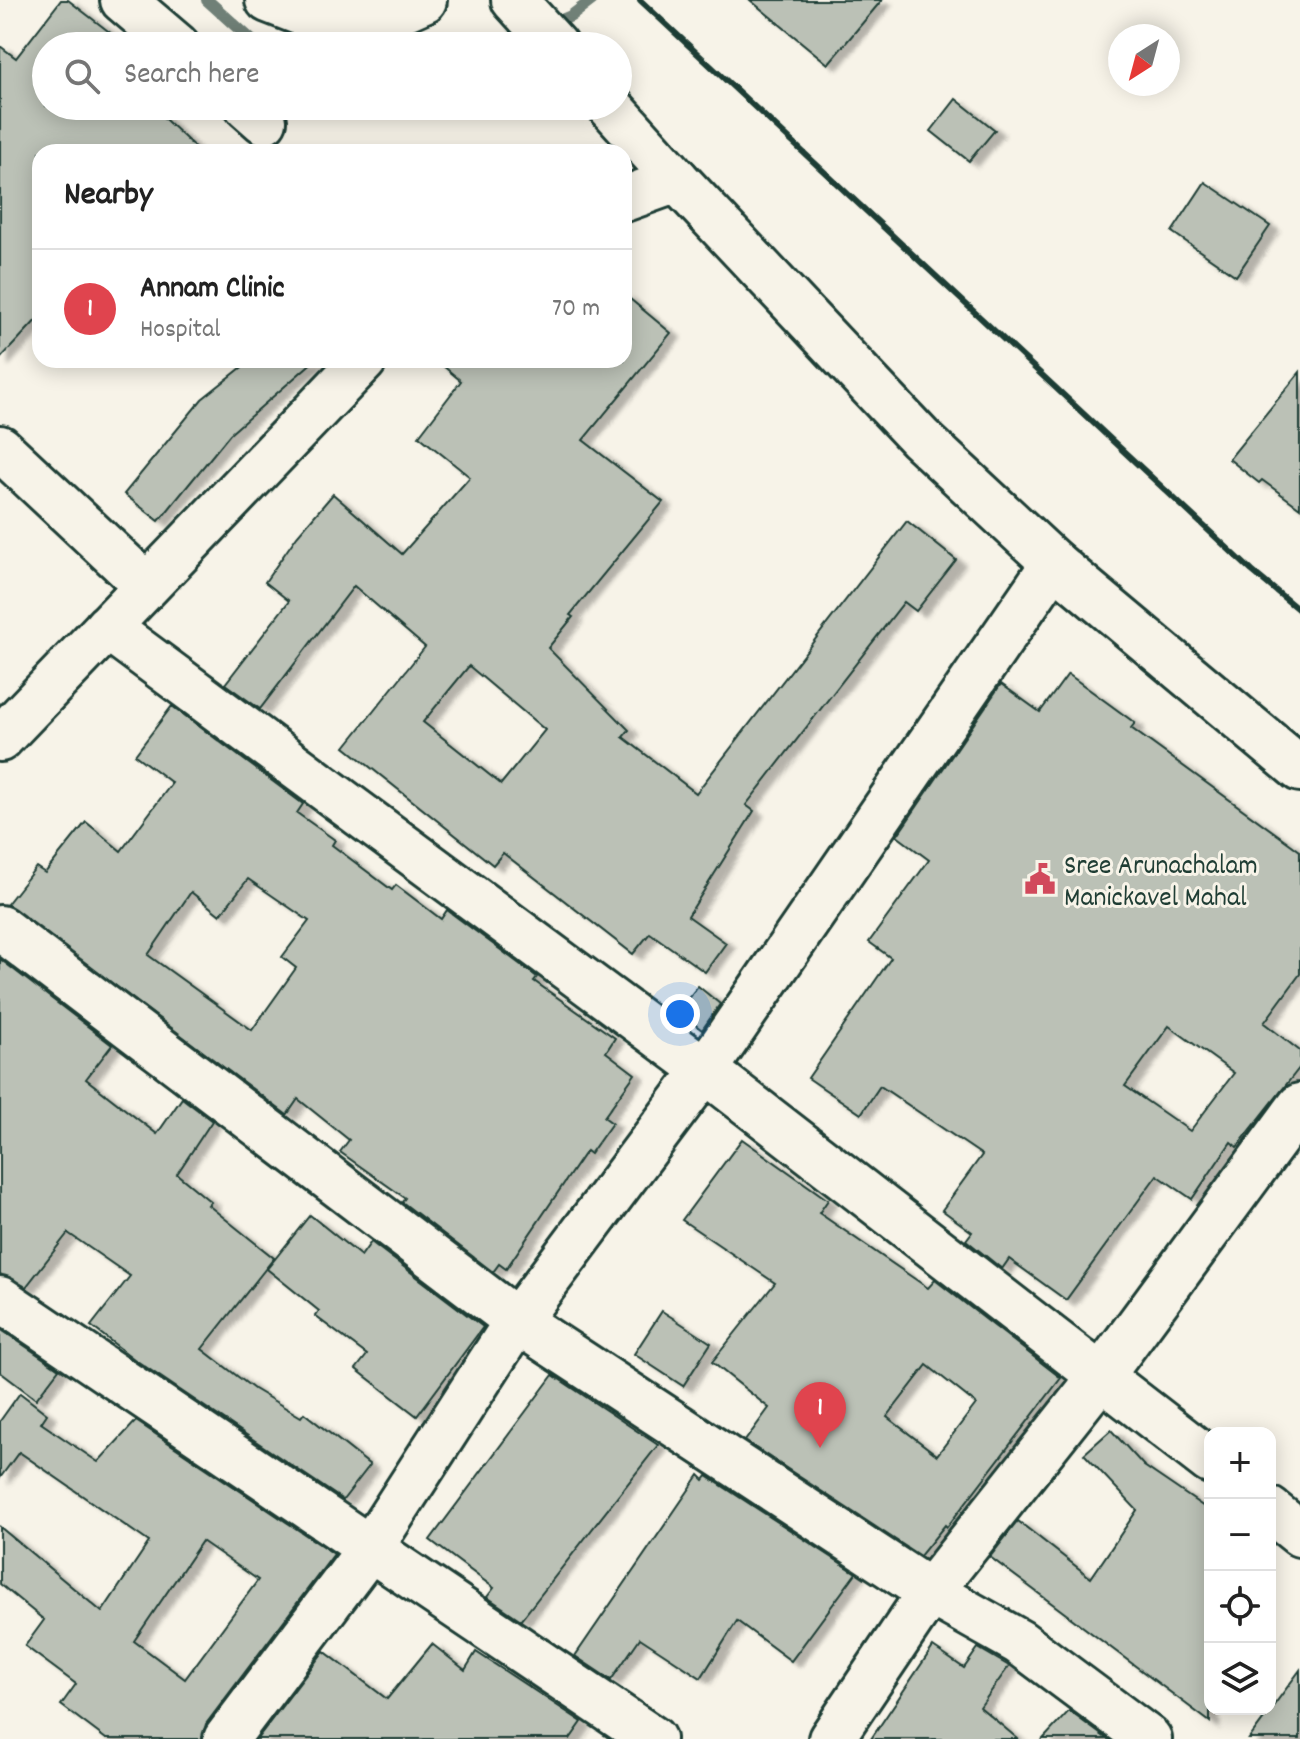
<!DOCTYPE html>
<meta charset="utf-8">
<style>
:root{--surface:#fff;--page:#f6f6f6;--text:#222;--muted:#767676;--line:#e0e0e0;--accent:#d1495b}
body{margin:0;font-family:Dekko,sans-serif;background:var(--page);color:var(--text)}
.controls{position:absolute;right:24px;bottom:24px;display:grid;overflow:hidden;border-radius:16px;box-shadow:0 4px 20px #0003}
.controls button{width:72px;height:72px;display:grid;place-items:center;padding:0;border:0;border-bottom:2px solid var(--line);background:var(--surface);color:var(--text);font:40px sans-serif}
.compass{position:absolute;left:1108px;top:24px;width:72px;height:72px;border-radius:50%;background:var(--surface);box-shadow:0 4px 20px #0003;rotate:216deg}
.you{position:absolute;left:680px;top:1014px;width:28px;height:28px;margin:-20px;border:6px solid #fff;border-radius:50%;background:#1a73e8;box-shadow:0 0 0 12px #1a73e833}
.badge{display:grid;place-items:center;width:52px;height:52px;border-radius:50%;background:var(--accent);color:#fff;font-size:26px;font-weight:700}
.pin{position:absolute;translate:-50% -66px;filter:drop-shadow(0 2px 4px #0008)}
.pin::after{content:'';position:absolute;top:42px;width:28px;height:24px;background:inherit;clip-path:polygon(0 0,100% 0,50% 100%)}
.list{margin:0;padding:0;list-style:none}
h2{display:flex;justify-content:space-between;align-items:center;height:104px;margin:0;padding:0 32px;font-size:34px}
h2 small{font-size:26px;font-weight:400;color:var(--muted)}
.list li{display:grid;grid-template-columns:52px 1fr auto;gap:24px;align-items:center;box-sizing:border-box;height:120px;padding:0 32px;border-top:2px solid var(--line)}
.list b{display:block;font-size:30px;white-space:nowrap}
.list p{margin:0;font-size:26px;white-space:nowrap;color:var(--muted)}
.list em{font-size:26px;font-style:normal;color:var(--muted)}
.icon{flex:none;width:44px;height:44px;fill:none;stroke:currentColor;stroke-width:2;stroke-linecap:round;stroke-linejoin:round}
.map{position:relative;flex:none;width:1300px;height:1739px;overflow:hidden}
.search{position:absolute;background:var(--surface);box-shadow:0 4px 20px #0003;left:32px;top:32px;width:600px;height:88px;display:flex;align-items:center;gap:20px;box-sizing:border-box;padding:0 28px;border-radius:44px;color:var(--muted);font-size:30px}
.panel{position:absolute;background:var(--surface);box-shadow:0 4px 20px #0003;left:32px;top:144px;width:600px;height:224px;border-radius:24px}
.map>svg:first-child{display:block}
</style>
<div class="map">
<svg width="1300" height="1739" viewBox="0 0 1300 1739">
<defs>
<filter id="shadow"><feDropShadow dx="9" dy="5" stdDeviation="2" flood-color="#0004"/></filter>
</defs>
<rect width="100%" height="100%" fill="#f7f3e8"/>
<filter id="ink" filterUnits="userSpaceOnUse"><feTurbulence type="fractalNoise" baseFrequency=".0125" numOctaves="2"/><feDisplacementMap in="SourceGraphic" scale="16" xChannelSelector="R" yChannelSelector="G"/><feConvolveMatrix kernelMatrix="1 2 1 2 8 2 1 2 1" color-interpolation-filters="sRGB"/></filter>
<g filter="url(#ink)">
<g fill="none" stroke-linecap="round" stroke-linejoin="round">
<g stroke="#6f8077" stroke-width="12">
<polyline points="207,0 258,46"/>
<polyline points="550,25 571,16 592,0"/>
<polyline points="498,46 533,32"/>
</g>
</g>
<g fill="#bbc1b6" stroke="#1f3d34" stroke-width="2" fill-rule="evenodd" filter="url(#shadow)">
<polygon points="61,0 68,0 125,44 46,46 46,106 151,106 200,152 40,152 40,316 0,359 0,46 16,58"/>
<polygon points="750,0 882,0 828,64"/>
<polygon points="956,99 995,130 969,161 931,131"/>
<polygon points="1205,182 1270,226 1236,276 1172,232"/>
<path d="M624 294 671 333 583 440 663 502 570 615 573 617 548 648 629 730 623 737 696 793 907 521 956 560 916 611 904 602 746 805 754 811 688 916 726 943 705 972 650 933 633 954 503 853 493 865 345 747 425 647 354 586 260 709 225 684 289 601 265 582 297 536 333 494 402 554 470 477 419 436 461 381 436 360H624ZM469 666 545 730 501 784 423 722Z"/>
<polygon points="251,360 315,360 230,434 159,521 124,494 202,399"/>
<polygon points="1300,372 1300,508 1262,480 1259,483 1229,459"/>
<path d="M1068 674 1135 723 1131 728 1300 851V974L1264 1023 1300 1051V1067L1237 1147 1231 1142 1192 1199 1157 1175 1066 1300 1009 1259 1002 1269 966 1240 972 1232 942 1210 982 1155 880 1086 861 1114 808 1078 891 958 869 942 929 860 897 836 1001 684 1040 712ZM1169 1026 1234 1073 1190 1131 1125 1086Z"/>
<path d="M172 706 303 804 297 813 335 840 332 845 392 890 396 885 441 919 447 910 537 977 534 981 615 1038 606 1052 635 1074 604 1117 612 1123 590 1154 586 1151 506 1269 499 1264 493 1272 402 1202 405 1198 340 1152 349 1140 298 1099 287 1115 7 904 36 867 45 873 86 822 121 851 172 783 135 755ZM248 879 309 921 282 957 296 968 252 1030 148 955 191 892 220 915Z"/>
<polygon points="0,959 112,1045 86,1079 157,1134 182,1098 212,1121 177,1174 211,1202 208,1205 274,1258 202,1349 254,1389 301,1417 304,1413 370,1465 343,1500 134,1359 91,1326 130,1276 68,1233 26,1287 0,1274"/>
<polygon points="698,986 720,1004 702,1030 678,1011"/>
<path d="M742 1139 828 1200 819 1213 928 1288 935 1280 1061 1378 947 1527 945 1525 920 1556 745 1441 769 1408 712 1362 775 1283 682 1220ZM927 1365 976 1404 937 1455 887 1417Z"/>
<polygon points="310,1215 361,1256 371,1242 483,1327 417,1416 356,1369 367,1355 315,1316 319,1311 267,1269"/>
<polygon points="662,1311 711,1343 683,1386 634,1354"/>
<polygon points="0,1329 59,1369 36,1399 0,1372"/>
<polygon points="553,1375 658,1445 521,1620 487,1597 494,1588 430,1540"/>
<path d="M20 1393 47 1414 41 1423 98 1462 136 1421 334 1554 206 1724 202 1739H106L61 1705 76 1684 25 1646 44 1620 0 1584V1527L102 1612 149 1542 19 1452 0 1478V1421ZM202 1541 258 1580 185 1679 134 1641Z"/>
<polygon points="1111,1430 1144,1466 1210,1511 1210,1722 990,1557 1018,1521 1091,1578 1137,1510 1084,1454"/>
<polygon points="699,1475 704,1480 707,1476 856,1573 791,1661 737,1621 701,1678 640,1638 611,1680 575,1656"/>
<polygon points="432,1644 465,1670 476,1652 582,1722 570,1739 257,1739 324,1651 387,1699"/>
<polygon points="933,1647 964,1668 978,1648 1009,1666 980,1707 1018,1739 871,1739"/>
<polygon points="1300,1670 1300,1739 1249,1739"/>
<polygon points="1069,1711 1107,1739 1043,1739"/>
</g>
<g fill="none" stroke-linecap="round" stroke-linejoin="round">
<defs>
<g id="minor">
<polyline points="123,0 177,46"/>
<polyline points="268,0 309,16 388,16 424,0"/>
<polyline points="514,0 556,46"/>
<polyline points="247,106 264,121"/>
<polyline points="610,106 677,180"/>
<polyline points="624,199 677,180 920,438 1054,563 1300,769"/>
<polyline points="0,448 145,584"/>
<polyline points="107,627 705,1070 1210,1461"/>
<polyline points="0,739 364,360"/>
<polyline points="0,928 517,1321 705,1070 1054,563"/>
<polyline points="0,1299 653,1739"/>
<polyline points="1270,1510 1300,1534"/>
<polyline points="226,1739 371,1547 517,1321 930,1592 1019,1642 1149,1739"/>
<polyline points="831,1739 930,1592 1102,1375 1300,1106"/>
</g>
</defs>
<use href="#minor" stroke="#1f3d34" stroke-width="50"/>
<use href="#minor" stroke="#f7f3e8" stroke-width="44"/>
<polyline stroke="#1f3d34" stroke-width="6" points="640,0 1252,571 1300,611"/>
</g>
</g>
<defs>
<symbol id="civic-bare" viewBox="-9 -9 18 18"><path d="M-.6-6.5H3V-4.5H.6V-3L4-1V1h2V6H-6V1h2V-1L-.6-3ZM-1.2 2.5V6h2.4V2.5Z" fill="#d1495b" stroke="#f7f3e8" stroke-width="2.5" paint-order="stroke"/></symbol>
</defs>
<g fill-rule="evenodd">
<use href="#civic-bare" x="1018" y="857" width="44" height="44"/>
</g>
<g text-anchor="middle" stroke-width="6" stroke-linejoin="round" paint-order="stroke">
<g font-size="28" fill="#1f3d34" stroke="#f7f3e8" text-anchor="start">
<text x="1064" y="873">Sree Arunachalam<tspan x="1064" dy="32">Manickavel Mahal</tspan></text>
</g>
</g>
</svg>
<div class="controls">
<button>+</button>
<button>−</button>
<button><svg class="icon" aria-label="locate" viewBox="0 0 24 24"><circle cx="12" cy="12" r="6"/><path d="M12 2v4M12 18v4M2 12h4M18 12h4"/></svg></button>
<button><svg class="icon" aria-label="layers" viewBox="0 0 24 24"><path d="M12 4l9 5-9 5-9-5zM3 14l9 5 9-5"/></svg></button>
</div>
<svg class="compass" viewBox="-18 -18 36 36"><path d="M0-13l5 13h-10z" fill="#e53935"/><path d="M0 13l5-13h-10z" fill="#767676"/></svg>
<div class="you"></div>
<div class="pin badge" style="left:820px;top:1448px;background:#e0444e">1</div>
<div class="search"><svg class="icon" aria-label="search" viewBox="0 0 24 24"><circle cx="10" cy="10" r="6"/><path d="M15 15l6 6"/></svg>Search here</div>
<section class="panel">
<h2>Nearby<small></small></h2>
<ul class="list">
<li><span class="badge" style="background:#e0444e">1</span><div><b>Annam Clinic</b><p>Hospital</p></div><em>70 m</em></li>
</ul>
</section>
</div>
